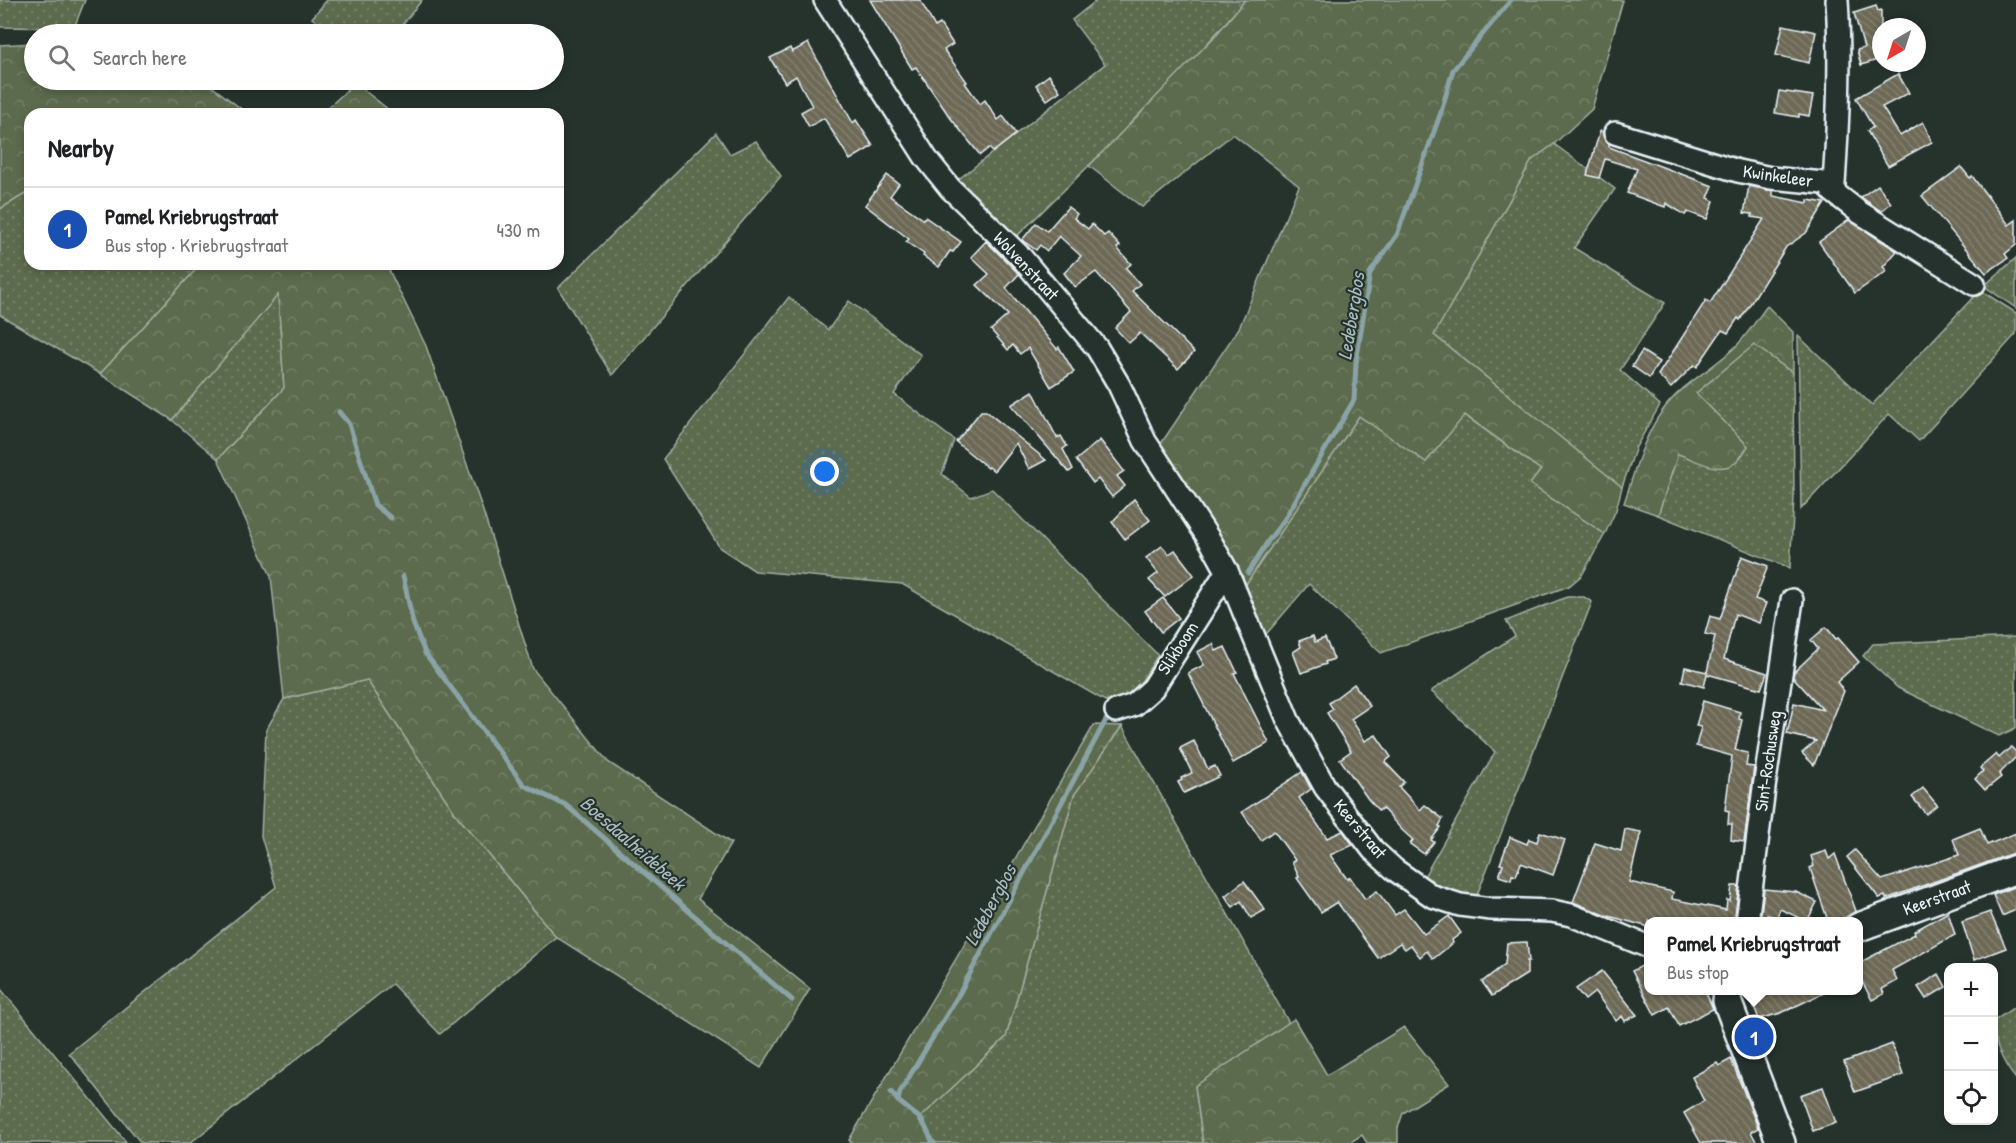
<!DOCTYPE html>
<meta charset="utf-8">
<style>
:root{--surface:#fff;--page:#f2f2f2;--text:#202124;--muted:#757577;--line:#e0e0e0;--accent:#2563eb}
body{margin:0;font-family:"Patrick Hand",sans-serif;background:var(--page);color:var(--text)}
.controls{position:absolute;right:18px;bottom:18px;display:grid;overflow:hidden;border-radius:12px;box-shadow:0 3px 9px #0003}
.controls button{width:54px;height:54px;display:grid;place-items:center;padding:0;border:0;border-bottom:2px solid var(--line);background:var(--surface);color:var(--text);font:30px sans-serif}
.compass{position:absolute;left:1872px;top:18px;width:54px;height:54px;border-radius:50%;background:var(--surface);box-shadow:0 3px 9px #0003;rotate:219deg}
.you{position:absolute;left:825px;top:472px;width:21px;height:21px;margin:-15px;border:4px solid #fff;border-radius:50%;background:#1a73e8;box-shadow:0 0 0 9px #1a73e833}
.badge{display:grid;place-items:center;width:39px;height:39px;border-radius:50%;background:var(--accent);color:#fff;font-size:20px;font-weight:700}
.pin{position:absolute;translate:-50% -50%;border:3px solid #fff;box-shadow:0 2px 6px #0006}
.popup{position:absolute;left:1644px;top:917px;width:219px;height:78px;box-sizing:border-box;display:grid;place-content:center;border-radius:12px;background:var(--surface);filter:drop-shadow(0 2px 4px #0005);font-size:20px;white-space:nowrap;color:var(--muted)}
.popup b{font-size:22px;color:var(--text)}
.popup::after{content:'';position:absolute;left:50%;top:100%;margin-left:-12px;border:12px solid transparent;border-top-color:var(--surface)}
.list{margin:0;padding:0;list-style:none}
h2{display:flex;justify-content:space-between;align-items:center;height:78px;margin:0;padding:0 24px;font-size:26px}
h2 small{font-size:20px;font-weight:400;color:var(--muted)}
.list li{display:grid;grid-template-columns:39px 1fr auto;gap:18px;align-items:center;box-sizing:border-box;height:84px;padding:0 24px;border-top:2px solid var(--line)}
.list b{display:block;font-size:22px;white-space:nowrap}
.list p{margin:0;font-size:20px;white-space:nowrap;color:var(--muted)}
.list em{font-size:20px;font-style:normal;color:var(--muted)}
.icon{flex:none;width:33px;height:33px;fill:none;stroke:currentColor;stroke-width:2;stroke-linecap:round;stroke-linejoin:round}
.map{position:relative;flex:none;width:2016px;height:1143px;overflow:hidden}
.search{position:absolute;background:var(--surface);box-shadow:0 3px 9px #0003;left:24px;top:24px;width:540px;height:66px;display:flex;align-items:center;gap:15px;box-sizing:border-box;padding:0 21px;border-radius:33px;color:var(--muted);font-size:22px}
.panel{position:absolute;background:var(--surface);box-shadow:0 3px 9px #0003;left:24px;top:108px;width:540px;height:162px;border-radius:18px}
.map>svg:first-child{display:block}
</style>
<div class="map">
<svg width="2016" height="1143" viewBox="0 0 2016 1143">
<defs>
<pattern id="grass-dots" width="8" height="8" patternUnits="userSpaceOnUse" patternTransform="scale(1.5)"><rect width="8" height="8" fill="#5c6b4d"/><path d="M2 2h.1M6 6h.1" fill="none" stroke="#738167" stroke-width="1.8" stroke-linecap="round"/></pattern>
<pattern id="forest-crowns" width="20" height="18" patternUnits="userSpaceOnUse" patternTransform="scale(1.5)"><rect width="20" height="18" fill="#5c6b4d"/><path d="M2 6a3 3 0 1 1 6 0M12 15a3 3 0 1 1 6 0" fill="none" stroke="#738167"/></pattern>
<pattern id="building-back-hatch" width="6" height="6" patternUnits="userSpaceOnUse" patternTransform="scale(1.5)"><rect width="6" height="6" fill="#6d6956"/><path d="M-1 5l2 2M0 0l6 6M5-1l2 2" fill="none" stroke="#827f6f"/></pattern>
</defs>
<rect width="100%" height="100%" fill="#26332d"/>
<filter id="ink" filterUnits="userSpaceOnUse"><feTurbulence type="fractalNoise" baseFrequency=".0167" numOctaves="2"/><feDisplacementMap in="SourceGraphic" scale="12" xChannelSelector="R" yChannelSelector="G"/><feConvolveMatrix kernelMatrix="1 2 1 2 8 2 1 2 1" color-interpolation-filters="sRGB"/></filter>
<g filter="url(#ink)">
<g fill="url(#grass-dots)" stroke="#a2aea2" stroke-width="1.5">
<polygon points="0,0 85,0 74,28 0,27"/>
<polygon points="327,0 422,0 395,34 331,34 312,18"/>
<path d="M1097 0H1245C1175 84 1095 160 1016 237L955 182 1105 64 1072 20Z"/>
<polygon points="716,133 730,154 756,141 781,176 612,375 558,288"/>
<polygon points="1554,144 1615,189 1574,248 1665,303 1620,370 1660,405 1636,447 1622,487 1434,335 1532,160"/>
<polygon points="30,191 30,264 201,264 100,374 0,315 0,209"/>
<polygon points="2016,258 2016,308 1984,286"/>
<polygon points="1980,290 2016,313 2016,334 1919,441 1889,414 1801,509 1798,336 1872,405"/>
<polygon points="278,294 284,388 218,459 172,420"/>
<polygon points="789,297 828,330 849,301 921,355 894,394 954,440 942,474 971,497 992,489 1158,655 1134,693 1105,701 902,584 755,571 720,548 663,459"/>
<polygon points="1754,344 1793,373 1794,498 1790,568 1658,515 1678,454 1717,467 1748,446 1696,393"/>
<polygon points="1464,415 1541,470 1530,484 1605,534 1582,575 1569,586 1381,653 1309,584 1262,639 1246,601 1246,584 1359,416 1426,462"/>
<polygon points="1567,597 1584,597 1592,602 1475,900 1444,893 1422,880 1495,752 1431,691 1515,636 1506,621"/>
<polygon points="2016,637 2016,728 1999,736 1898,688 1863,656 1873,644"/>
<polygon points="367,680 455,813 556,937 440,1034 392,984 190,1143 141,1143 69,1053 276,887 261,836 266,730 284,699"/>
<polygon points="1122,726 1289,1023 1195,1086 1203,1143 936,1143 918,1120 1006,1037 1074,795"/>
<polygon points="0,988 127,1143 0,1143"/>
<path d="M2016 1006V1079C2003 1063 1993 1043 1994 1021Z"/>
</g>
<g fill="url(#forest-crowns)" stroke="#a2aea2" stroke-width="1.5">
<polygon points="1245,0 1623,0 1592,109 1554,144 1532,160 1434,335 1622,487 1616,510 1605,534 1530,484 1541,470 1465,415 1426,462 1359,416 1246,584 1220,538 1156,451 1239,328 1299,186 1233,134 1142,207 1089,166 1216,35"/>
<polygon points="34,43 34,80 198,80 210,85 248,114 30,114 30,191 0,209 0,45"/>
<polygon points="355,83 394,114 321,114"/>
<polygon points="201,264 386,264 426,346 482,508 533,669 608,762 731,843 698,899 810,989 761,1068 556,937 455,813 367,680 284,699 271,576 218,459 284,388 278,295 172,420 100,374"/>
<path d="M1767 306 1793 332V373L1754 345 1696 393 1748 446C1745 451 1741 457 1737 461 1721 477 1695 459 1678 454L1658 515 1624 503C1635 471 1643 437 1663 410 1683 382 1716 368 1739 343 1749 332 1758 318 1767 306Z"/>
<polygon points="1094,725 1122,726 1074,795 1006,1037 918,1120 936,1143 851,1143 849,1140"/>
<polygon points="1294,1019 1327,1075 1404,1027 1449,1084 1403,1113 1398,1128 1398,1143 1367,1143 1362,1135 1349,1143 1203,1143 1195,1086"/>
</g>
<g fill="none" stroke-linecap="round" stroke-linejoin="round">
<g stroke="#8aa3a6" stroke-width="5">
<polyline points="339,412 349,424 375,505 391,518"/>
<polyline points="1248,573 1268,541 1284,520 1354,400 1356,363 1370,273 1397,235 1441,112 1453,70 1511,0"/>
<polyline points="403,576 413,623 425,653 524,785 567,806 792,1000"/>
<polyline points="891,1092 898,1101 922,1120 933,1143"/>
<polyline points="898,1101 900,1092 959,994 1106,720"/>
</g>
</g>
<g fill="url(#building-back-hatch)" stroke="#e8f1f8" stroke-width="1.5">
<polygon points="870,0 920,0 935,27 940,24 953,44 944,50 967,82 965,83 980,104 985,100 998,120 1003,116 1016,134 993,152 989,148 980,155 949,116 916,67 912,69"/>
<polygon points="1876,6 1878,11 1881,10 1881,59 1861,65 1857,50 1864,48 1854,13"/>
<polygon points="1783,25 1816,32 1809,63 1776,55"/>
<polygon points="808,43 853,123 856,120 873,146 850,160 824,118 809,127 801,112 812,106 796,76 785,83 770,58 790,48 792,52"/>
<polygon points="1898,74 1909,93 1882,107 1900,136 1923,122 1932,142 1888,166 1867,131 1873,127 1856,98"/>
<polygon points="1049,75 1060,91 1047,100 1036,85"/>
<polygon points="1779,91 1813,96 1809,116 1799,114 1799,117 1775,113"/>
<polygon points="1600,131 1603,132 1605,141 1609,144 1609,147 1713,186 1708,198 1714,201 1707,219 1688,212 1685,215 1666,203 1665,207 1627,193 1637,169 1605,159 1599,178 1587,175"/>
<polygon points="1961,167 1970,178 1972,176 2009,225 2016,220 2016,245 2005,254 2008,258 1986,273 1922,196"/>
<polygon points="887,175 899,184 890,196 923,219 925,217 961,242 953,252 950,251 939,267 923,256 924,254 906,242 909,239 865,205"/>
<polygon points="1878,185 1891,203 1881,211 1861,197"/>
<polygon points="1749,186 1773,191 1773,196 1808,203 1808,200 1825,203 1806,233 1786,247 1740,320 1738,318 1728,333 1722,330 1697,367 1694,365 1671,388 1658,375 1706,300 1710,303 1722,285 1764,219 1752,217 1752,214 1744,213"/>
<polygon points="1068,207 1077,214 1074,218 1088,229 1092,224 1104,236 1108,233 1120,246 1117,248 1131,264 1126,268 1140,284 1132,291 1194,352 1178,369 1140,333 1129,343 1115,328 1131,312 1096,272 1075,287 1064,273 1081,256 1059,236 1047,251 1040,245 1036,250 1022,240 1036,223 1047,231"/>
<polygon points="1849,220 1897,251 1883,267 1887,271 1855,293 1819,242"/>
<polygon points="986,241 1019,274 1006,288 1057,349 1059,347 1074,372 1051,387 1028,348 1020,354 1013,345 1008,350 991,330 1008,315 977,285 989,274 971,257"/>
<polygon points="1642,351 1659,362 1649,378 1632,366"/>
<polygon points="1033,391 1057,438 1061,436 1067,446 1063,449 1073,469 1069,472 1011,405"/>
<polygon points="981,411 986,411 1046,460 1029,469 1016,443 994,471 989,467 988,468 956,442"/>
<polygon points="1100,440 1124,471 1117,476 1125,486 1112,497 1098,479 1093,483 1076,460"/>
<polygon points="1134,499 1150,520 1125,539 1112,522"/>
<polygon points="1162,546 1169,554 1175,550 1194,575 1165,597 1149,580 1158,573 1146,558"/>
<polygon points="1742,556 1768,566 1755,599 1766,603 1759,623 1735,614 1724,659 1767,673 1761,689 1707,674 1704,687 1682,681 1685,667 1707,672 1715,636 1705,634 1710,616 1720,619"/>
<polygon points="1163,598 1179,618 1161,632 1145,611"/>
<polygon points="1826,627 1836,639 1838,638 1859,662 1837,682 1844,691 1814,765 1802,753 1816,741 1787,734 1794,703 1823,710 1793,677 1794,672 1818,649 1811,640"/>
<polygon points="1313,636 1315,642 1325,638 1334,659 1325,662 1326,664 1301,673 1293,652 1301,647 1299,641"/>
<polygon points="1213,644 1216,651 1225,647 1237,672 1234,673 1269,743 1233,763 1188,673 1204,665 1197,652"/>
<polygon points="1354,684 1370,706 1351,719 1365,741 1376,735 1391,757 1385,762 1404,782 1399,787 1420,810 1425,805 1443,819 1439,826 1441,827 1431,840 1434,842 1424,854 1410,844 1413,840 1403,831 1382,808 1379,811 1368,799 1340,759 1351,751 1327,713 1333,709 1329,703"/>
<polygon points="1703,701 1740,712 1739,719 1742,720 1735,750 1748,753 1746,766 1754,767 1744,842 1731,840 1732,824 1728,824 1729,811 1725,810 1732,756 1696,746 1701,727 1696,726"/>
<polygon points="1194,741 1208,769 1215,766 1220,776 1184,793 1178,782 1182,780 1181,778 1192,773 1180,748"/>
<polygon points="2011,747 2016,752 2016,757 1999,774 2001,777 1985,790 1975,779 1983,771 1980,768 1996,754 1999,758"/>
<polygon points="1302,772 1311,789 1299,798 1327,838 1343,831 1353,845 1330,855 1347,879 1350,877 1365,899 1377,891 1395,915 1404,909 1424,934 1449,916 1461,933 1452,940 1453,943 1433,959 1427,951 1420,957 1411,945 1405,949 1400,943 1378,958 1337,902 1321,912 1297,878 1299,877 1292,862 1295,860 1274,831 1261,840 1242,812"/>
<polygon points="1923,788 1937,805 1926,814 1912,797"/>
<polygon points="1980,828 1987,845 2016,833 2016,852 1886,899 1885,896 1879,898 1847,857 1855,850 1882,880 1959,855 1953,839"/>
<polygon points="1625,829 1641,832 1629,882 1673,892 1672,899 1726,910 1727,900 1730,901 1732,886 1739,886 1734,921 1649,921 1649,927 1605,915 1573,902 1595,843 1621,851"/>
<polygon points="1540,832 1565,840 1553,875 1521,863 1516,876 1512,875 1511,880 1499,876 1503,865 1500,864 1510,837 1527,844 1529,839 1537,842"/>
<polygon points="1826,851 1829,859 1835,854 1856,911 1840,921 1828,921 1810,868 1814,866 1811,856"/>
<polygon points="1244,881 1265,910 1251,918 1241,901 1233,907 1225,896"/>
<polygon points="2016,886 2016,910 2002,916 1993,895"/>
<polygon points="1764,889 1796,892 1817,902 1807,921 1780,909 1777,917 1767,915 1766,921 1760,921"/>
<polygon points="1948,912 1955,935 1892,970 1897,981 1882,989 1884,994 1872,1000 1859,976 1859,963 1915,934 1914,931"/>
<polygon points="1990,912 2006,948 1974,960 1962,922"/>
<polygon points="1527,942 1529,961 1527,961 1527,974 1492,996 1482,982 1505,964 1507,943"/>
<polygon points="1644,965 1649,974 1649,990 1705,990 1713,1009 1679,1026 1669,1007 1655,1015 1632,971"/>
<polygon points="1602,971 1610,981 1637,1015 1625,1021 1622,1016 1616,1021 1595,992 1585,1000 1576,989"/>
<polygon points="1939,974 1946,987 1926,999 1918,987"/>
<polygon points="1758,990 1830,990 1781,1013 1759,1019 1749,994"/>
<polygon points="1892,1044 1903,1075 1855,1092 1844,1062"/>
<polygon points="1731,1059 1758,1128 1751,1132 1757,1143 1701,1143 1684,1113 1704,1101 1692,1077 1717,1063 1719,1066"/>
<polygon points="1823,1087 1836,1123 1813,1131 1800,1095"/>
</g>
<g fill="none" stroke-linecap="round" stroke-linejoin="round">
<defs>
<g id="minor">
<polyline points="825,0 926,158 950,188 1021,257 1097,348 1119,385 1145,441 1211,542 1227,571 1288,720 1325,787 1373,850 1395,870 1432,896 1460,905 1491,909 1552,911 1571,915 1649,947"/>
<path d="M1615 133 1738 171 1771 178 1834 184C1838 122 1841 62 1837 0"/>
<polyline points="1832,191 1859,212 1974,284"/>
<polyline points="1116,711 1134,705 1153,688 1227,571"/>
<polyline points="1747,922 1764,788 1792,600"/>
</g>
<g id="major">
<polyline points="1859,927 2016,869"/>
<polyline points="1728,990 1727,1001 1781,1143"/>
</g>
</defs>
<use href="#minor" stroke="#e8f1f8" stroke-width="26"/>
<use href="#major" stroke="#e8f1f8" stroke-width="32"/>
<use href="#minor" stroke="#26332d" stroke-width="21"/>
<use href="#major" stroke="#26332d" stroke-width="27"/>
</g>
</g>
<g text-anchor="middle" stroke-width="4.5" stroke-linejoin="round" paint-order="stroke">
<g font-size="18" fill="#e8f1f8" stroke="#26332d">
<text transform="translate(1778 176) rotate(8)" y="6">Kwinkeleer</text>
<text transform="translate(1026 266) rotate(47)" y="6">Wolvenstraat</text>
<text transform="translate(1178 648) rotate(-57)" y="6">Slikboom</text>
<text transform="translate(1768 761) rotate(-82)" y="6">Sint-Rochusweg</text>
<text transform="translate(1360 829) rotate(50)" y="6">Keerstraat</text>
<text transform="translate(1937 898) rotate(-20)" y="6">Keerstraat</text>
</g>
<g font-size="20" font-style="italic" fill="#a9bdc1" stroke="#26332d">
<text transform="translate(1351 316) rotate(-81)" y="7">Ledebergbos</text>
<text transform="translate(633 843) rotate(41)" y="7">Boesdaalheidebeek</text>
<text transform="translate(990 905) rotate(-62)" y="7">Ledebergbos</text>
</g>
</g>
</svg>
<div class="controls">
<button>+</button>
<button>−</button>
<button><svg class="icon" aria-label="locate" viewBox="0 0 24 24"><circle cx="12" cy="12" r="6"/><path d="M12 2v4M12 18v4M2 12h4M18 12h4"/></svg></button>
</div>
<svg class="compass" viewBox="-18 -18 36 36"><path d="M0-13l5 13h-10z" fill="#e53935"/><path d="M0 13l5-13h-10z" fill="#757577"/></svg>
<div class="you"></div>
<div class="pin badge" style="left:1754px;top:1037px;background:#1a4fb4">1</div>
<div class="popup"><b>Pamel Kriebrugstraat</b>Bus stop</div>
<div class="search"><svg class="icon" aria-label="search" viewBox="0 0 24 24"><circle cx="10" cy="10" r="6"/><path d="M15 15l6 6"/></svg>Search here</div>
<section class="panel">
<h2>Nearby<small></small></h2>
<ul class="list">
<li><span class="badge" style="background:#1a4fb4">1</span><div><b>Pamel Kriebrugstraat</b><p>Bus stop · Kriebrugstraat</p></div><em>430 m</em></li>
</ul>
</section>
</div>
